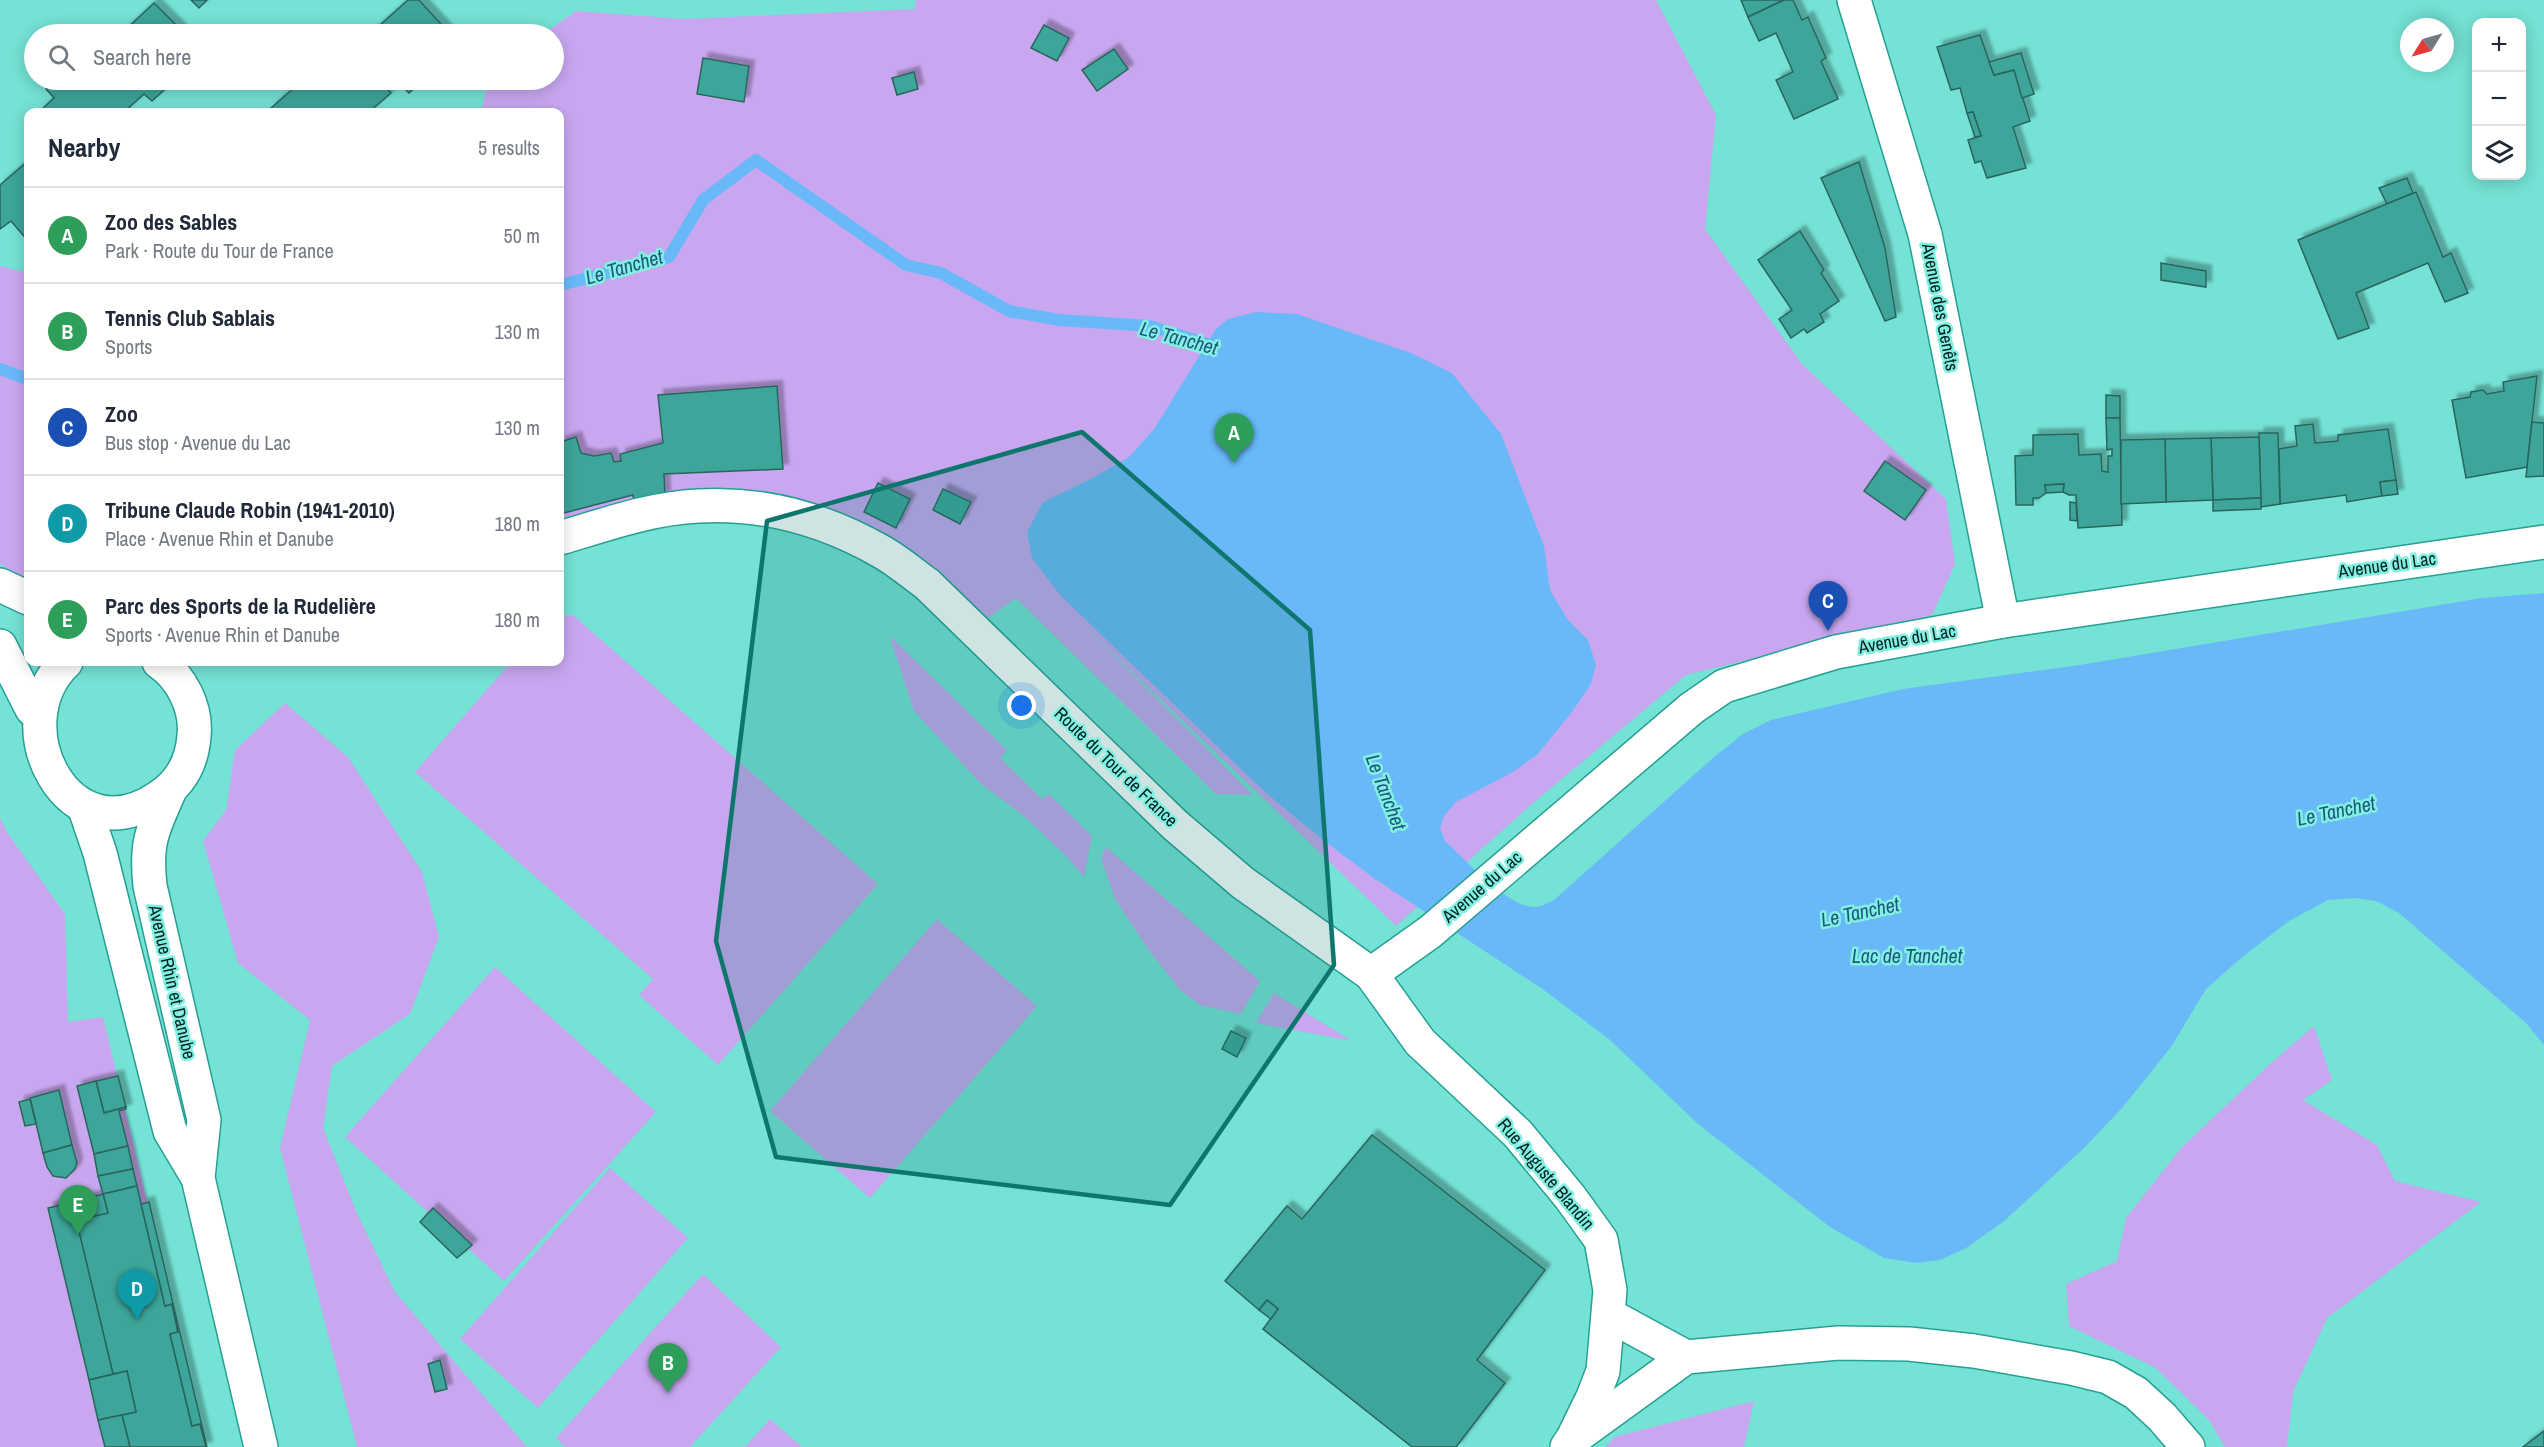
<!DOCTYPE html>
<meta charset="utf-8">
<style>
:root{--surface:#fff;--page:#f6f6f7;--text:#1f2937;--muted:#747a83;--line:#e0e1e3;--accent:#7c3aed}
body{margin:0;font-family:"Archivo Narrow",sans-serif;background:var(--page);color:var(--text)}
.controls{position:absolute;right:18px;top:18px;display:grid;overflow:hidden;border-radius:12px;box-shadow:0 3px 15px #0003}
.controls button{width:54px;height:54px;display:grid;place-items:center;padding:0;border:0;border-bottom:2px solid var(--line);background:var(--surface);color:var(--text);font:30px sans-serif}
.compass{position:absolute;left:2400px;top:18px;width:54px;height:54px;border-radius:50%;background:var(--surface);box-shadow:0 3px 15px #0003;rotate:233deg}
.you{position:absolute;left:1022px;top:706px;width:21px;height:21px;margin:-15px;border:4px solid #fff;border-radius:50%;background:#1a73e8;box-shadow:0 0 0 9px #1a73e833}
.badge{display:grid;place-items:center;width:39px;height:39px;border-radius:50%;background:var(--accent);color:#fff;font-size:20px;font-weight:700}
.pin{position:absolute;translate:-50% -50px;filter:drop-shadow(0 2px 3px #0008)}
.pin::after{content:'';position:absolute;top:32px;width:21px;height:18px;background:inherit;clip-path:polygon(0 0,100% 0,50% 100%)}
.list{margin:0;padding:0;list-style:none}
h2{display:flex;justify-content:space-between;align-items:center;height:78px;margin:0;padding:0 24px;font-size:26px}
h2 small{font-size:20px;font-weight:400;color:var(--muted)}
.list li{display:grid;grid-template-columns:39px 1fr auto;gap:18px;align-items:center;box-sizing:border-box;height:96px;padding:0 24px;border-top:2px solid var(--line)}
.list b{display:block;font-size:22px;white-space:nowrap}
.list p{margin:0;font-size:20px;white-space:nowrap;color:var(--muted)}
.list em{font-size:20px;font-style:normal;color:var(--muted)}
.icon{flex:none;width:33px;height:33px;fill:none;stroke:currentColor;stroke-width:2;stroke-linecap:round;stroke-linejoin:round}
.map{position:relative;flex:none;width:2544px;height:1447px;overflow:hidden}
.search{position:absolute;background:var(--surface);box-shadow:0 3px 15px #0003;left:24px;top:24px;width:540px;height:66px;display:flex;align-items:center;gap:15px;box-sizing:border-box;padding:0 21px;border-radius:33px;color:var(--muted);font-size:22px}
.panel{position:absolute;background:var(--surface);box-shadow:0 3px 15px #0003;left:24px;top:108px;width:540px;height:558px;border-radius:12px}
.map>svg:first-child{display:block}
</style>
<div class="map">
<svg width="2544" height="1447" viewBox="0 0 2544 1447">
<defs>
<filter id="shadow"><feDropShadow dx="5.5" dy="-5.5" stdDeviation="1.5" flood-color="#0004"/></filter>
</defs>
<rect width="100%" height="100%" fill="#74e2d4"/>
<g fill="#c8a7f0">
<polygon points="916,0 1656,0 1716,115 1705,229 1802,364 1946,499 1955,564 1932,615 1686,675 1533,803 1396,926 1079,621 1253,795 1216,794 1016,598 985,620 849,520 775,493 736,488 665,496 560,518 560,112 481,112 486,90 496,80 554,80 554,34 543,34 576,11 684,19 915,9"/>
<polygon points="0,266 28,273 28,580 0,564"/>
<polygon points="573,615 878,884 718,1065 639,995 653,979 415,772 511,662 560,662 560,616"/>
<polygon points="889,635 1007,750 1000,758 1042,799 1049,794 1092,836 1084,877 1066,856 1024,816 981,784 914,711"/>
<polygon points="285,703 348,757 422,872 439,937 410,1014 332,1066 323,1128 356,1211 395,1292 527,1447 357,1447 280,1148 310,1020 238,963 203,841 226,810 235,750"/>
<polygon points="0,818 7,832 65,914 68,1022 103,1017 206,1447 0,1447"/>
<polygon points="1106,847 1260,981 1241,1014 1200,1005 1180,990 1148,949 1115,899 1101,858"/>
<polygon points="937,919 1037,1006 870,1198 770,1111"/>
<polygon points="495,967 656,1112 504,1281 345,1137"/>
<polygon points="1274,993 1352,1041 1256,1023"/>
<polygon points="2314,1026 2332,1080 2303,1100 2377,1145 2395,1181 2481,1202 2327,1318 2293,1392 2287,1447 2225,1447 2209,1420 2156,1368 2069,1326 2066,1284 2117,1261 2126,1218 2182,1147 2268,1066"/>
<polygon points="610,1168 688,1238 538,1408 460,1339"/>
<polygon points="703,1274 781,1347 690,1447 565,1447 556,1438"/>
<polygon points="1754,1401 1744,1447 1606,1447 1614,1437"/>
<polygon points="770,1419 802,1447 745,1447"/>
</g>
<path fill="#69b9f9" d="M1256 312 1297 314 1411 353 1452 373 1501 434 1544 546 1550 590 1568 620 1588 640 1596 665 1591 684 1572 712 1537 755 1513 772 1456 802 1444 816 1440 828 1445 841C1465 859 1509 909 1536 907 1542 907 1549 902 1554 900L1714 757 1743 734 1771 720 1903 689 2080 665 2482 598 2544 593V1045L2526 1023 2399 913 2376 901 2354 898 2328 900 2289 921 2241 958 2206 989 2171 1047 2122 1108 2085 1147 2003 1222 1966 1248 1940 1260 1917 1263 1884 1258 1830 1227 1698 1124 1610 1040 1544 990 1375 879 1323 840 1265 792 1060 595 1032 558 1027 532 1043 502 1091 479 1129 457 1154 429 1216 329 1228 319Z"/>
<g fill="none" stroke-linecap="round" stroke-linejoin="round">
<g stroke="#69b9f9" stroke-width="12">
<polyline points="560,285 669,257 703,200 756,160 906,265 941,273 1009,311 1059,320 1150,326 1223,349"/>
<polyline points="0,369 28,379"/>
</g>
</g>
<g fill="#3ca599" stroke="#2a655d" stroke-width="1.5" filter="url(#shadow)">
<polygon points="191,0 207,0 199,8"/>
<polygon points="408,0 419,0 450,34 370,34"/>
<polygon points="1741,0 1784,0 1748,17"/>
<polygon points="1784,0 1793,0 1802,20 1808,17 1826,58 1821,61 1838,99 1794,119 1776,80 1793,72 1776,33 1759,41 1748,17"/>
<polygon points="154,3 185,34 121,34"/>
<polygon points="1044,25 1069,38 1057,61 1031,48"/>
<polygon points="1980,35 1994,75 2014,70 2030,121 2013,127 2026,168 1987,178 1981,161 1975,163 1968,140 1981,136 1973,112 1967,113 1960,88 1951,90 1937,47"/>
<polygon points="1114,49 1128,69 1097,91 1082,70"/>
<polygon points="2021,53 2034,94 2022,98 2014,70 1994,75 1989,62"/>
<polygon points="703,58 749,66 744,102 697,94"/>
<polygon points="914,72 918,89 897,95 892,78"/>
<polygon points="56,80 175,80 152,101 144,94 124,112 39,112 54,98 46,89"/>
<polygon points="303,80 387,80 382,84 391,93 369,112 275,112 271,108"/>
<polygon points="396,80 423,80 409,93"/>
<polygon points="1973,112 1981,136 1975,137 1967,113"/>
<polygon points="28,161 28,241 11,221 0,229 0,185"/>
<polygon points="1859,162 1885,248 1896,317 1885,321 1821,178"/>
<polygon points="2407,178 2413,193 2387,204 2379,188"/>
<polygon points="2416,192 2443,257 2451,253 2468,293 2445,302 2428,263 2356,293 2369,328 2338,339 2298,240"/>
<polygon points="1800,231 1824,270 1821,273 1839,301 1820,314 1824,322 1807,333 1804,329 1791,338 1779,319 1792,310 1758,260"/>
<polygon points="2161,263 2206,271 2206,287 2161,280"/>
<polygon points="2537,376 2527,467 2466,478 2452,400 2470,397 2471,392 2483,390 2487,394 2504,391 2503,382"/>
<polygon points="777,386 783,469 664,474 665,496 634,503 633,495 560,514 560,442 576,437 581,453 594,456 611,453 614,462 621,461 620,454 663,443 658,395"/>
<polygon points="2106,395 2120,396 2120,418 2106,418"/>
<polygon points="2106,418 2120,418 2122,525 2078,528 2076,495 2069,495 2063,492 2064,484 2045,485 2046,493 2039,498 2033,498 2033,505 2016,505 2015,456 2033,455 2033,435 2078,434 2079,455 2101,454 2102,471 2108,472 2108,456 2112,456 2112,449 2107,450"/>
<polygon points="2532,422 2544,423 2544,476 2526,477"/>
<polygon points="2313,424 2315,443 2338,441 2338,435 2388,429 2396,480 2380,482 2382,496 2347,502 2346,495 2280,504 2279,449 2297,446 2295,426"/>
<polygon points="2259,433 2278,433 2280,504 2261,507"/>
<polygon points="2259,437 2261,498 2213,500 2211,438"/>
<polygon points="2211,438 2213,500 2166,502 2165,439"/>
<polygon points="2165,439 2166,502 2121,504 2121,440"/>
<polygon points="1885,461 1926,490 1905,520 1864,491"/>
<polygon points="2396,480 2398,494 2382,496 2380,482"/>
<polygon points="878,483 910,499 896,528 864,512"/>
<polygon points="2064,484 2063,492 2046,493 2045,485"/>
<polygon points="943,489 971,502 960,524 933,510"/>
<polygon points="2261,498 2261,509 2213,511 2213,500"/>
<polygon points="2070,502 2076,503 2077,521 2070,520"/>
<polygon points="1231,1031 1246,1038 1237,1057 1222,1049"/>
<polygon points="118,1076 126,1107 104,1113 96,1081"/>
<polygon points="96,1081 104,1113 126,1107 126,1109 119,1111 128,1146 94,1154 77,1086"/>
<polygon points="59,1090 72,1145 43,1153 30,1098"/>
<polygon points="30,1099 36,1124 25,1126 19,1102"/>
<polygon points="1372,1135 1545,1270 1477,1360 1505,1383 1456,1447 1412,1447 1263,1329 1278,1309 1267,1300 1259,1310 1225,1281 1287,1206 1302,1219"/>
<polygon points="72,1145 77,1163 75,1169 66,1178 53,1176 47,1167 43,1153"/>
<polygon points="128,1146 133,1169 98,1176 94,1154"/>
<polygon points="133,1169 137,1186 103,1194 98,1176"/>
<polygon points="137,1186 165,1306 172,1304 178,1332 170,1334 192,1426 200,1424 206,1447 130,1447 122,1415 136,1412 127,1371 113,1374 76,1220 108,1213 103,1194"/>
<polygon points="103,1194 108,1213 76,1220 72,1202"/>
<polygon points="72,1202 113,1374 89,1380 48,1208"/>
<polygon points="149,1202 207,1447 200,1424 192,1426 170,1334 178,1332 172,1304 165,1306 141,1204"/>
<polygon points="433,1208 472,1245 457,1258 420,1222"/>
<polygon points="1267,1300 1278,1309 1271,1319 1259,1310"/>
<polygon points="440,1360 447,1389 435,1392 428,1364"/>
<polygon points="127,1371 136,1412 98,1420 89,1380"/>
<polygon points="122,1415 130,1447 105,1447 98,1420"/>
<polygon points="2544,1431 2544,1447 2523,1447"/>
</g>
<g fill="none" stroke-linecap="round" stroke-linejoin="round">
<defs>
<g id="minor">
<polyline points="1854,0 1925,234 2003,621"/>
<path d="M560 538C604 525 651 508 698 506 763 502 826 520 882 552 898 561 913 574 927 584L1175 825 1243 883 1371 974 1420 1042 1518 1134 1570 1197 1601 1240 1610 1290 1603 1371 1593 1397 1573 1438 1567 1447"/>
<polyline points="0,585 28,598"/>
<polyline points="0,646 32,709"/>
<path d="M66 662C0 725 69 859 159 797 181 783 192 762 194 736 197 708 182 678 159 662"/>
<path d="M170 790C153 829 145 841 150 886L204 1120 198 1178"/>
<polyline points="85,809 100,853 170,1131 198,1178 261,1447"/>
<polyline points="1371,974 1430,932 1692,708 1724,686 1836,652 2003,621 2544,542"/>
<polyline points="1609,1315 1686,1357"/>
<polyline points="1577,1436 1686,1357 1838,1343 1909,1344 1974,1351 2071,1368 2108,1377 2136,1393 2162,1417 2188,1447"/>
</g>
</defs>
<use href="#minor" stroke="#26a094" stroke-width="36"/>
<use href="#minor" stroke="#fff" stroke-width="33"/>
</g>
<path fill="#0f766e" fill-opacity="0.2" stroke="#0f766e" stroke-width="4.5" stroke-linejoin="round" d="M1082 432 1310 630 1334 965 1170 1205 776 1157 716 941 767 521Z"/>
<g text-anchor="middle" stroke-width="5" stroke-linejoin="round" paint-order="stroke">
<g font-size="18" fill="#00231f" stroke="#82f0e1">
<text transform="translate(1940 307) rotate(79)" y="6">Avenue des Genêts</text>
<text transform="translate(2387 565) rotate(-8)" y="6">Avenue du Lac</text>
<text transform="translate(1907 639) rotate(-10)" y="6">Avenue du Lac</text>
<text transform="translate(1116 767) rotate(44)" y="6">Route du Tour de France</text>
<text transform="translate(1482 887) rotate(-41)" y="6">Avenue du Lac</text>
<text transform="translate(172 982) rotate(77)" y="6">Avenue Rhin et Danube</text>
<text transform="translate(1546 1174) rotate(50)" y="6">Rue Auguste Blandin</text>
</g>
<g font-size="20" font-style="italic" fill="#1e5781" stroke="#82f0e1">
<text transform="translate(624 267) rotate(-16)" y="7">Le Tanchet</text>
<text transform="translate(1179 338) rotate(15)" y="7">Le Tanchet</text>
<text transform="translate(1386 792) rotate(69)" y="7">Le Tanchet</text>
<text transform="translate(2336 811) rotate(-12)" y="7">Le Tanchet</text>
<text transform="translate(1860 912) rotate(-12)" y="7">Le Tanchet</text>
<text x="1907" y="963">Lac de Tanchet</text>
</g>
</g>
</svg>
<div class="controls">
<button>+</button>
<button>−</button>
<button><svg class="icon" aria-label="layers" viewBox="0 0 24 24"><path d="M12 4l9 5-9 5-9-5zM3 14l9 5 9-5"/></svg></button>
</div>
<svg class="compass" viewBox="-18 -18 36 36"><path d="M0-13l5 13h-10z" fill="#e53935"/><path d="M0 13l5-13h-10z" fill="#747a83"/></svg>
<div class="you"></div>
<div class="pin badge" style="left:1234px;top:463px;background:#2e9e5b">A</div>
<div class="pin badge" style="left:668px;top:1393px;background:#2e9e5b">B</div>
<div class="pin badge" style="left:1828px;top:631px;background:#1a4fb4">C</div>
<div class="pin badge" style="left:137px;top:1319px;background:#0f9aa8">D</div>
<div class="pin badge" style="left:78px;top:1235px;background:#2e9e5b">E</div>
<div class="search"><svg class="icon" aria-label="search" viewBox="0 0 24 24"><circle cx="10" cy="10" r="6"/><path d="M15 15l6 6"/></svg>Search here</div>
<section class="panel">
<h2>Nearby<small>5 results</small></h2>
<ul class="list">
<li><span class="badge" style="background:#2e9e5b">A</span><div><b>Zoo des Sables</b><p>Park · Route du Tour de France</p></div><em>50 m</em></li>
<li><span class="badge" style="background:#2e9e5b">B</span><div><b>Tennis Club Sablais</b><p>Sports</p></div><em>130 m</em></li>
<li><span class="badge" style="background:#1a4fb4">C</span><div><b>Zoo</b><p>Bus stop · Avenue du Lac</p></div><em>130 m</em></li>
<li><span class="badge" style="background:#0f9aa8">D</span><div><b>Tribune Claude Robin (1941-2010)</b><p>Place · Avenue Rhin et Danube</p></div><em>180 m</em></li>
<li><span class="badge" style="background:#2e9e5b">E</span><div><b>Parc des Sports de la Rudelière</b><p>Sports · Avenue Rhin et Danube</p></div><em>180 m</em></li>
</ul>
</section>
</div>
